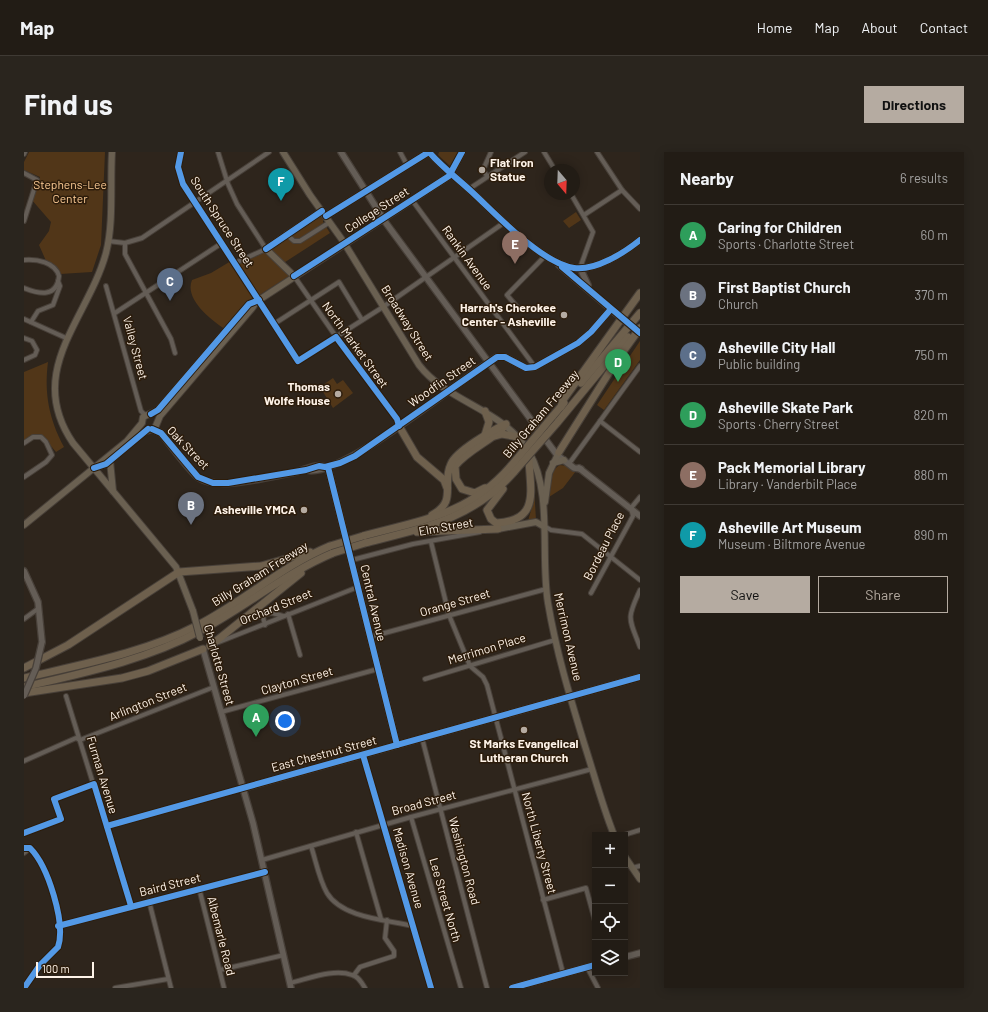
<!DOCTYPE html>
<meta charset="utf-8">
<style>
:root{--surface:#221c15;--page:#2a251e;--text:#f1f3f6;--muted:#a2a1a0;--line:#3f3a34;--accent:#b5aba1}
body{margin:0;font-family:Barlow,sans-serif;background:var(--page);color:var(--text)}
.controls{position:absolute;right:12px;bottom:12px;display:grid;overflow:hidden;border-radius:0px;box-shadow:0 2px 10px #0003}
.controls button{width:36px;height:36px;display:grid;place-items:center;padding:0;border:0;border-bottom:1px solid var(--line);background:var(--surface);color:var(--text);font:20px sans-serif}
.compass{position:absolute;left:520px;top:12px;width:36px;height:36px;border-radius:50%;background:var(--surface);box-shadow:0 2px 10px #0003;rotate:161deg}
.scale{position:absolute;left:12px;bottom:10px;width:58px;box-sizing:border-box;padding-left:4px;border:2px solid #fef3e8;border-top:0;font-size:11px;line-height:14px;white-space:nowrap;color:#fef3e8;-webkit-text-stroke:3px #2c1c0b;paint-order:stroke}
.you{position:absolute;left:261px;top:569px;width:14px;height:14px;margin:-10px;border:3px solid #fff;border-radius:50%;background:#1a73e8;box-shadow:0 0 0 6px #1a73e833}
.badge{display:grid;place-items:center;width:26px;height:26px;border-radius:50%;background:var(--accent);color:#fff;font-size:13px;font-weight:700}
.pin{position:absolute;translate:-50% -33px;filter:drop-shadow(0 1px 2px #0008)}
.pin::after{content:'';position:absolute;top:21px;width:14px;height:12px;background:inherit;clip-path:polygon(0 0,100% 0,50% 100%)}
.list{margin:0;padding:0;list-style:none}
h2{display:flex;justify-content:space-between;align-items:center;height:52px;margin:0;padding:0 16px;font-size:17px}
h2 small{font-size:13px;font-weight:400;color:var(--muted)}
.list li{display:grid;grid-template-columns:26px 1fr auto;gap:12px;align-items:center;box-sizing:border-box;height:60px;padding:0 16px;border-top:1px solid var(--line)}
.list b{display:block;font-size:15px;white-space:nowrap}
.list p{margin:0;font-size:13px;white-space:nowrap;color:var(--muted)}
.list em{font-size:13px;font-style:normal;color:var(--muted)}
.actions{display:flex;gap:8px;padding:12px 16px}
.actions a{flex:1;padding:9px 0;border:1px solid var(--accent);border-radius:0px;text-align:center;font-size:14px;color:var(--accent)}
.actions .main{background:var(--accent);color:#111}
.icon{flex:none;width:22px;height:22px;fill:none;stroke:currentColor;stroke-width:2;stroke-linecap:round;stroke-linejoin:round}
.map{position:relative;flex:none;width:616px;height:836px;overflow:hidden;border-radius:0px}
header{display:flex;align-items:center;gap:24px;box-sizing:border-box;height:56px;padding:0 20px;background:var(--surface);border-bottom:1px solid var(--line)}
header strong{font-size:19px}
nav{display:flex;gap:22px;margin-inline-start:auto;font-size:14px}
.intro{display:flex;align-items:center;justify-content:space-between;box-sizing:border-box;height:96px;padding:0 24px}
h1{margin:0;font-size:28px}
.button{padding:10px 18px;border-radius:0px;background:var(--accent);color:#111;font-size:14px;font-weight:700}
main{display:flex;gap:24px;padding:0 24px}
aside{flex:1;background:var(--surface);border-radius:0px;box-shadow:0 2px 10px #0003}
.map>svg:first-child{display:block}
</style>
<header>
<strong>Map</strong>
<nav><a>Home</a><a>Map</a><a>About</a><a>Contact</a></nav>
</header>
<div class="intro"><h1>Find us</h1><a class="button">Directions</a></div>
<main>
<div class="map">
<svg width="616" height="836" viewBox="0 0 616 836">
<rect width="100%" height="100%" fill="#2e251c"/>
<g fill="#513618">
<polygon points="5,0 81,0 77,93 68,120 36,122 33,116 23,111 15,93 25,79 27,70 7,47 16,25 0,18 0,10"/>
<polygon points="415,0 434,0 426,14 414,3"/>
<polygon points="552,60 557,68 545,76 539,69"/>
<path d="M296 64 299 67V70L306 81 255 114 265 124 223 151 201 177C187 168 160 147 168 128L187 121 207 109 210 113 247 97Z"/>
<polygon points="616,189 616,208 580,258 573,253"/>
<path d="M24 210C20 241 25 267 40 295L32 300 17 282H10L0 289V220Z"/>
<polygon points="309,226 313,232 319,228 329,241 309,256 296,235"/>
<path d="M536 313 543 314 552 319 539 336 525 345C526 334 526 318 536 313Z"/>
<polygon points="510,334 512,368 504,369 508,355"/>
</g>
<g fill="none" stroke-linecap="round" stroke-linejoin="round">
<defs>
<g id="street">
<polyline points="157,0 154,15 159,32 274,209 359,155 481,70"/>
<polyline points="194,0 204,32 213,52 242,97 211,111"/>
<polyline points="376,0 383,13"/>
<polyline points="520,0 531,18"/>
<polyline points="573,0 598,38 616,57"/>
<polyline points="0,2 1,0"/>
<polyline points="0,21 13,28 0,69"/>
<polyline points="463,24 459,18 467,0"/>
<polyline points="445,37 501,0"/>
<polyline points="547,42 569,80 556,116"/>
<polyline points="388,48 511,215"/>
<polyline points="560,63 598,38"/>
<polyline points="262,82 270,89 276,89 306,70"/>
<polyline points="84,89 101,91 118,86 245,0"/>
<polyline points="101,91 101,102 147,187 151,201"/>
<path d="M0 108C13 107 31 110 35 124 33 146 15 142 0 136"/>
<polyline points="270,124 315,189 373,267 375,274"/>
<polyline points="82,134 117,259 121,263"/>
<polyline points="494,156 483,143 522,103"/>
<polyline points="91,161 198,91"/>
<polyline points="0,167 42,186"/>
<polyline points="7,170 14,159 29,153 36,134 34,129"/>
<polyline points="250,172 315,130 338,168"/>
<polyline points="0,186 8,189 13,198 11,203 0,208"/>
<polyline points="576,269 616,300"/>
<polyline points="0,291 9,285 17,285 22,290 28,303 22,310 0,325"/>
<polyline points="547,309 616,214"/>
<polyline points="520,374 527,378 558,382 616,428"/>
<polyline points="407,390 425,463 446,514 459,525 463,533 539,821"/>
<polyline points="328,408 389,392 456,380"/>
<path d="M616 438C602 468 605 466 616 495"/>
<polyline points="567,441 609,364 607,356 616,345"/>
<polyline points="264,462 276,503"/>
<polyline points="0,467 15,456"/>
<polyline points="241,473 239,465 241,462 248,461 259,464"/>
<polyline points="346,485 522,437"/>
<polyline points="195,490 334,435"/>
<polyline points="401,527 531,488"/>
<polyline points="42,544 107,754"/>
<polyline points="197,560 354,517"/>
<polyline points="398,586 463,836"/>
<polyline points="339,603 407,836"/>
<polyline points="0,609 52,586 56,588 190,535"/>
<polyline points="387,665 437,836"/>
<polyline points="83,674 220,636"/>
<polyline points="332,680 357,767"/>
<polyline points="0,681 37,667 30,647 70,632"/>
<polyline points="600,683 616,678"/>
<path d="M287 694C292 709 295 727 303 741 318 766 363 768 389 774"/>
<path d="M0 696H6C24 714 42 771 34 795L16 813 0 836"/>
<polyline points="0,701 6,696"/>
<polyline points="238,708 387,665 568,617"/>
<polyline points="608,716 616,714"/>
<polyline points="175,736 200,836"/>
<polyline points="519,748 562,736 571,769"/>
<polyline points="125,749 147,836"/>
<polyline points="34,774 241,720"/>
<polyline points="563,815 574,836"/>
<polyline points="196,818 260,803"/>
<polyline points="330,823 336,815 370,804 370,799 361,786 363,768"/>
<path d="M266 831C284 827 310 816 328 823 334 824 338 831 341 836"/>
<polyline points="91,836 144,827"/>
</g>
<g id="secondary">
<polyline points="317,0 362,71 533,303 550,316 557,317"/>
<path d="M405 0C418 15 434 27 448 40 472 62 517 111 550 116 571 119 600 101 616 88"/>
<polyline points="535,113 589,159"/>
<polyline points="556,116 564,133"/>
<path d="M128 277 137 281C145 291 166 320 175 326 195 339 247 324 272 320 281 318 292 311 301 315"/>
<polyline points="304,315 373,593"/>
<polyline points="555,316 616,364"/>
<path d="M282 318C317 328 437 226 473 205H481L502 216 511 215 554 191 567 180 587 157"/>
<polyline points="0,419 14,450 18,490"/>
<polyline points="179,497 229,671 267,836"/>
<polyline points="220,636 616,525"/>
<polyline points="601,805 616,801"/>
<polyline points="488,836 571,813"/>
</g>
<g id="primary">
<path d="M88 0C86 32 90 70 82 101 64 167 0 219 49 291L152 415 169 459"/>
<path d="M259 0 286 43 319 89 395 213C424 251 478 256 505 300 529 341 516 404 524 451 532 499 546 545 560 591 570 622 578 653 590 683"/>
<polyline points="302,64 405,0"/>
<polyline points="270,124 242,97 298,59"/>
<polyline points="86,309 89,339"/>
<polyline points="529,311 540,308"/>
<polyline points="73,315 82,312 117,281 131,276 136,264 229,155 232,150"/>
<polyline points="521,350 525,321 535,300"/>
<polyline points="0,373 103,289 118,271 119,265 134,258 225,152 232,150 425,24 438,0"/>
<polyline points="474,377 512,370 519,374"/>
<polyline points="601,705 616,727"/>
</g>
<g id="highway">
<polyline points="557,231 616,161"/>
<polyline points="537,255 539,248 616,141"/>
<polyline points="461,259 465,270 461,283"/>
<polyline points="528,265 540,251"/>
<polyline points="533,271 604,185"/>
<polyline points="375,274 393,305 420,328 423,336"/>
<polyline points="471,284 478,282 494,285"/>
<polyline points="535,300 593,208 616,176"/>
<path d="M461 336 451 341 438 337 432 327 431 314C444 298 465 290 479 276"/>
<path d="M479 337 463 358 467 367 472 371C520 369 504 333 505 300"/>
<path d="M408 363C434 349 417 333 427 312 432 299 469 278 482 272"/>
<polyline points="393,380 474,377"/>
<path d="M339 384C398 368 444 363 486 315"/>
<path d="M341 391C399 376 449 367 490 320"/>
<polyline points="186,494 277,421"/>
<polyline points="0,516 44,493 155,420 237,414 286,400"/>
<path d="M0 526C59 512 120 501 174 473 219 450 258 414 306 394"/>
<path d="M0 535C59 521 122 508 176 479 222 455 261 421 309 401"/>
<polyline points="0,541 98,526 124,519 179,497"/>
</g>
</defs>
<use href="#street" stroke="#484039" stroke-width="6"/>
<use href="#secondary" stroke="#484039" stroke-width="8"/>
<use href="#primary" stroke="#484039" stroke-width="8"/>
<use href="#highway" stroke="#484039" stroke-width="9"/>
<use href="#street" stroke="#645d56" stroke-width="4"/>
<use href="#secondary" stroke="#645d56" stroke-width="5.5"/>
<use href="#primary" stroke="#6a6051" stroke-width="6"/>
<use href="#highway" stroke="#6e604d" stroke-width="7"/>
<defs>
<g id="secondary-bridge">
<polyline points="590,160 616,181"/>
<polyline points="0,544 12,516 18,490"/>
</g>
<polyline id="primary-bridge" points="169,459 176,486"/>
<g id="highway-bridge">
<polyline points="486,315 528,265"/>
<polyline points="490,320 533,271"/>
<polyline points="306,394 339,384"/>
<polyline points="309,401 341,391"/>
</g>
</defs>
<use href="#secondary-bridge" stroke="#484039" stroke-width="8" stroke-linecap="butt"/>
<use href="#primary-bridge" stroke="#484039" stroke-width="8" stroke-linecap="butt"/>
<use href="#highway-bridge" stroke="#484039" stroke-width="9" stroke-linecap="butt"/>
<use href="#secondary-bridge" stroke="#645d56" stroke-width="5.5"/>
<use href="#primary-bridge" stroke="#6a6051" stroke-width="6"/>
<use href="#highway-bridge" stroke="#6e604d" stroke-width="7"/>
<defs>
<g id="cycleway">
<polyline points="157,0 154,15 159,32 274,209 312,185 373,267 375,274"/>
<path d="M405 0C418 15 434 27 448 40 472 62 517 111 550 116 571 119 600 101 616 88"/>
<polyline points="302,64 405,0"/>
<polyline points="242,97 298,59"/>
<polyline points="538,115 616,181"/>
<polyline points="270,124 425,24 438,0"/>
<polyline points="127,262 134,258 225,152 235,148"/>
<polyline points="128,277 137,281 174,325 189,331 204,331 282,318 295,314 301,315 316,311 331,304 473,205 481,205 502,216 511,215 554,191 567,180 587,157"/>
<polyline points="304,315 373,593"/>
<polyline points="70,316 82,312 124,277"/>
<polyline points="339,603 407,836"/>
<polyline points="83,674 616,525"/>
<polyline points="0,681 37,667 30,647 70,632 107,754"/>
<path d="M0 696H6C24 714 42 771 34 795L16 813 0 836"/>
<polyline points="34,774 241,720"/>
<polyline points="488,836 571,813"/>
</g>
</defs>
<use href="#cycleway" stroke="#2c1c0b" stroke-width="8"/>
<use href="#cycleway" stroke="#5399e6" stroke-width="6"/>
</g>
<g fill="#b5aba1" stroke="#2c1c0b" stroke-width="1.5">
<circle cx="458" cy="18" r="4"/>
<circle cx="540" cy="163" r="4"/>
<circle cx="314" cy="242" r="4"/>
<circle cx="280" cy="358" r="4"/>
<circle cx="500" cy="578" r="4"/>
</g>
<g text-anchor="middle" stroke-width="3" stroke-linejoin="round" paint-order="stroke">
<g font-size="12" font-weight="bold" fill="#fef3e8" stroke="#2c1c0b" text-anchor="end">
<text x="466" y="15" text-anchor="start">Flat Iron<tspan x="466" dy="14">Statue</tspan></text>
<text x="532" y="160">Harrah's Cherokee<tspan x="532" dy="14">Center - Asheville</tspan></text>
<text x="306" y="239">Thomas<tspan x="306" dy="14">Wolfe House</tspan></text>
<text x="272" y="362">Asheville YMCA</text>
<text x="500" y="596" text-anchor="middle">St Marks Evangelical<tspan x="500" dy="14">Lutheran Church</tspan></text>
</g>
<g font-size="12" fill="#fccb95" stroke="#2c1c0b">
<text x="46" y="37">Stephens-Lee<tspan x="46" dy="14">Center</tspan></text>
</g>
<g font-size="12" fill="#fef3e8" stroke="#2c1c0b">
<text transform="translate(353 58) rotate(-33)" y="4">College Street</text>
<text transform="translate(198 70) rotate(57)" y="4">South Spruce Street</text>
<text transform="translate(443 106) rotate(54)" y="4">Rankin Avenue</text>
<text transform="translate(383 171) rotate(58)" y="4">Broadway Street</text>
<text transform="translate(331 193) rotate(54)" y="4">North Market Street</text>
<text transform="translate(111 196) rotate(75)" y="4">Valley Street</text>
<text transform="translate(418 230) rotate(-35)" y="4">Woodfin Street</text>
<text transform="translate(517 262) rotate(-50)" y="4">Billy Graham Freeway</text>
<text transform="translate(164 296) rotate(46)" y="4">Oak Street</text>
<text transform="translate(422 375) rotate(-10)" y="4">Elm Street</text>
<text transform="translate(580 394) rotate(-63)" y="4">Bordeau Place</text>
<text transform="translate(236 422) rotate(-32)" y="4">Billy Graham Freeway</text>
<text transform="translate(349 451) rotate(77)" y="4">Central Avenue</text>
<text transform="translate(431 451) rotate(-16)" y="4">Orange Street</text>
<text transform="translate(252 455) rotate(-22)" y="4">Orchard Street</text>
<text transform="translate(544 485) rotate(77)" y="4">Merrimon Avenue</text>
<text transform="translate(463 497) rotate(-17)" y="4">Merrimon Place</text>
<text transform="translate(195 513) rotate(74)" y="4">Charlotte Street</text>
<text transform="translate(273 529) rotate(-16)" y="4">Clayton Street</text>
<text transform="translate(124 550) rotate(-22)" y="4">Arlington Street</text>
<text transform="translate(300 602) rotate(-15)" y="4">East Chestnut Street</text>
<text transform="translate(78 623) rotate(73)" y="4">Furman Avenue</text>
<text transform="translate(400 651) rotate(-15)" y="4">Broad Street</text>
<text transform="translate(515 691) rotate(75)" y="4">North Liberty Street</text>
<text transform="translate(440 709) rotate(75)" y="4">Washington Road</text>
<text transform="translate(384 716) rotate(74)" y="4">Madison Avenue</text>
<text transform="translate(146 733) rotate(-14)" y="4">Baird Street</text>
<text transform="translate(421 748) rotate(74)" y="4">Lee Street North</text>
<text transform="translate(197 784) rotate(76)" y="4">Albemarle Road</text>
</g>
</g>
</svg>
<div class="controls">
<button>+</button>
<button>−</button>
<button><svg class="icon" aria-label="locate" viewBox="0 0 24 24"><circle cx="12" cy="12" r="6"/><path d="M12 2v4M12 18v4M2 12h4M18 12h4"/></svg></button>
<button><svg class="icon" aria-label="layers" viewBox="0 0 24 24"><path d="M12 4l9 5-9 5-9-5zM3 14l9 5 9-5"/></svg></button>
</div>
<svg class="compass" viewBox="-18 -18 36 36"><path d="M0-13l5 13h-10z" fill="#e53935"/><path d="M0 13l5-13h-10z" fill="#a2a1a0"/></svg>
<div class="scale">100 m</div>
<div class="you"></div>
<div class="pin badge" style="left:232px;top:585px;background:#2e9e5b">A</div>
<div class="pin badge" style="left:167px;top:373px;background:#6b7280">B</div>
<div class="pin badge" style="left:146px;top:149px;background:#5c6f8a">C</div>
<div class="pin badge" style="left:594px;top:230px;background:#2e9e5b">D</div>
<div class="pin badge" style="left:491px;top:112px;background:#8d6e63">E</div>
<div class="pin badge" style="left:257px;top:49px;background:#0f9aa8">F</div>
</div>
<aside>
<h2>Nearby<small>6 results</small></h2>
<ul class="list">
<li><span class="badge" style="background:#2e9e5b">A</span><div><b>Caring for Children</b><p>Sports · Charlotte Street</p></div><em>60 m</em></li>
<li><span class="badge" style="background:#6b7280">B</span><div><b>First Baptist Church</b><p>Church</p></div><em>370 m</em></li>
<li><span class="badge" style="background:#5c6f8a">C</span><div><b>Asheville City Hall</b><p>Public building</p></div><em>750 m</em></li>
<li><span class="badge" style="background:#2e9e5b">D</span><div><b>Asheville Skate Park</b><p>Sports · Cherry Street</p></div><em>820 m</em></li>
<li><span class="badge" style="background:#8d6e63">E</span><div><b>Pack Memorial Library</b><p>Library · Vanderbilt Place</p></div><em>880 m</em></li>
<li><span class="badge" style="background:#0f9aa8">F</span><div><b>Asheville Art Museum</b><p>Museum · Biltmore Avenue</p></div><em>890 m</em></li>
</ul>
<div class="actions"><a class="main">Save</a><a>Share</a></div>
</aside>
</main>
